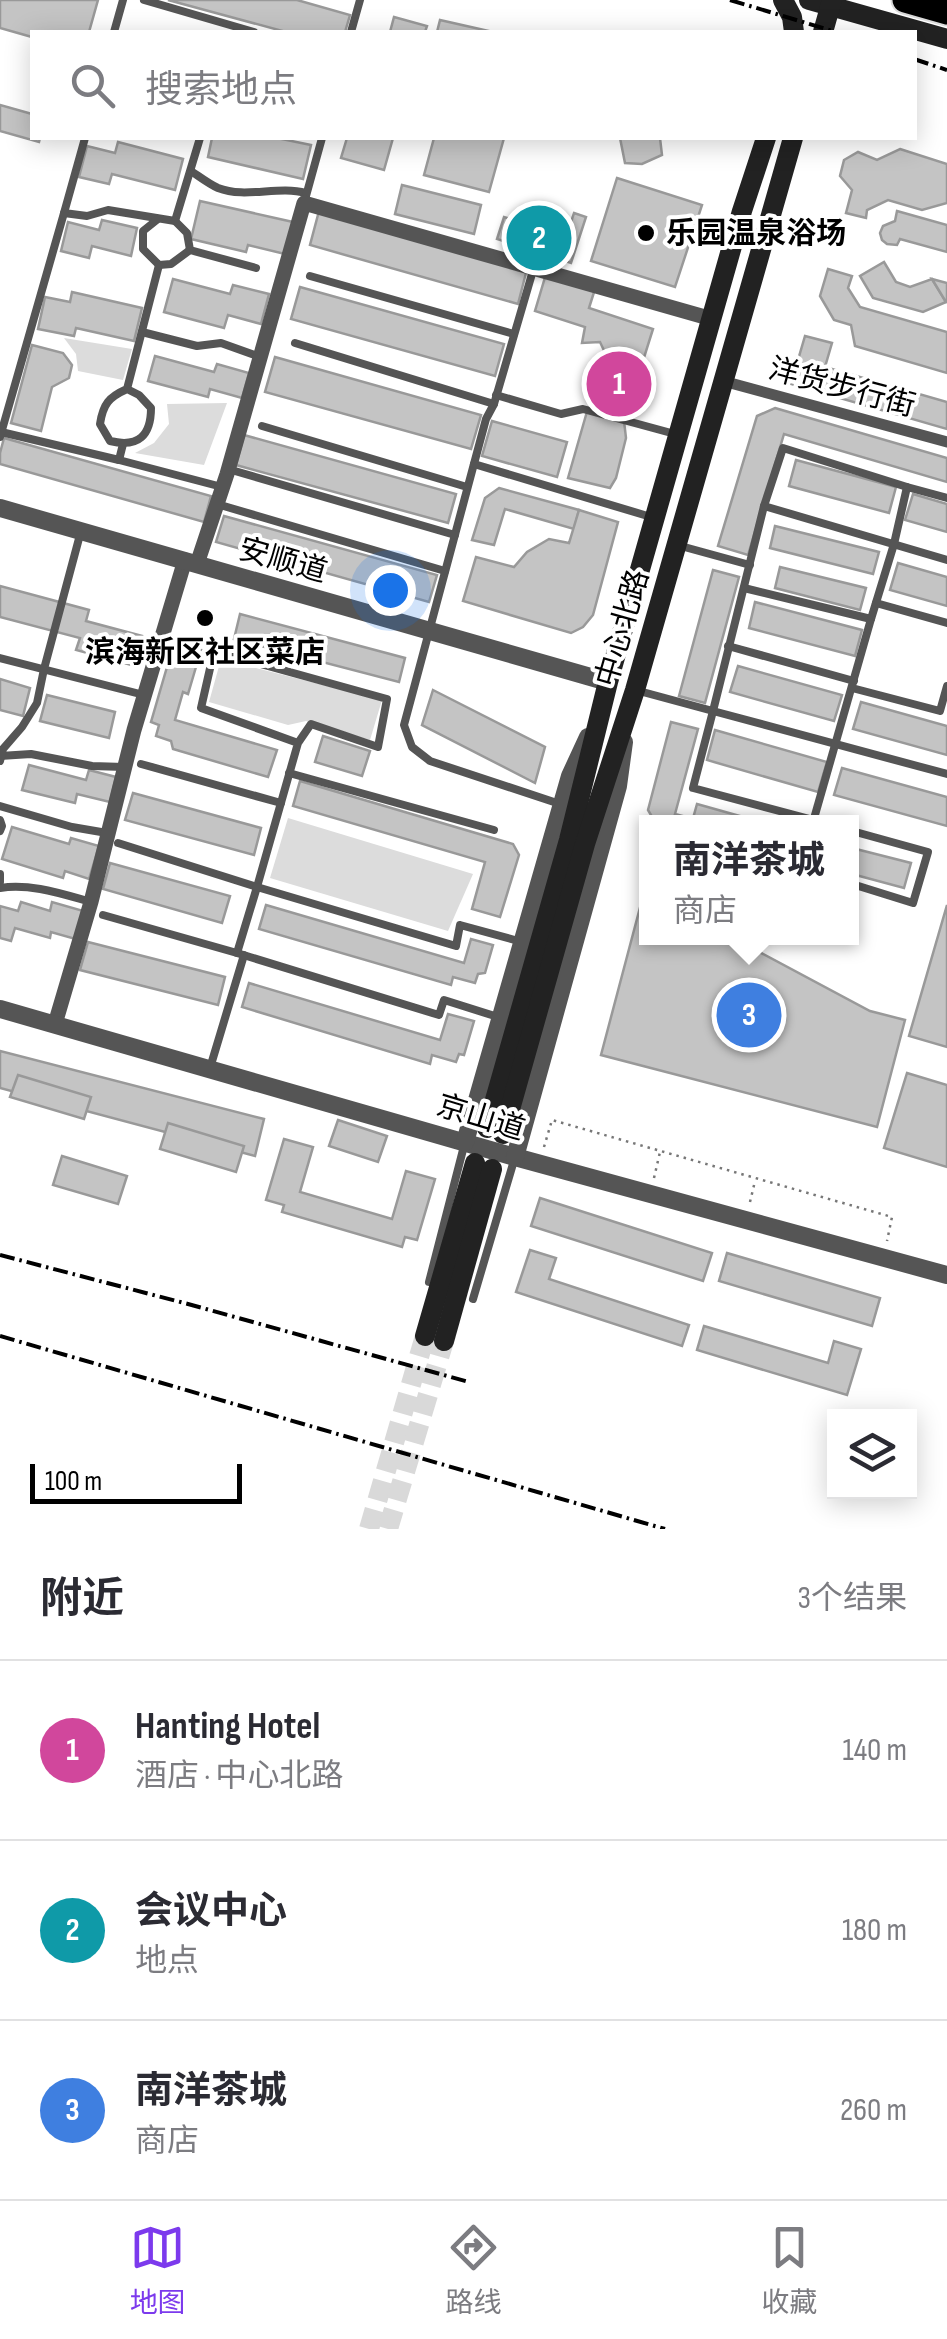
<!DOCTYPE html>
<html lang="zh">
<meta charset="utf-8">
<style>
:root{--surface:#fff;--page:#f2f2f3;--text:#2b2b33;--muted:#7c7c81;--line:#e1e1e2;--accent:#7c3aed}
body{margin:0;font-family:"Sofia Sans Condensed","Noto Sans SC",sans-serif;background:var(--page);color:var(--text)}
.controls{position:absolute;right:30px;bottom:30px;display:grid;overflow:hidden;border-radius:0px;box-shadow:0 5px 25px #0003}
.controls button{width:90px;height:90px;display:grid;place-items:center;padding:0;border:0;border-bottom:2px solid var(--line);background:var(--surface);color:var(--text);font:50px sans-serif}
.scale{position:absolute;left:30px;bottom:25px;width:212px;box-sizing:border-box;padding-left:10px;border:5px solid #000;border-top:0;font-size:28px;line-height:35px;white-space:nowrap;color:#000;-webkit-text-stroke:8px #fff;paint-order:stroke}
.you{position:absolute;left:390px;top:590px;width:35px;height:35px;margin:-25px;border:8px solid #fff;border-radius:50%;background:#1a73e8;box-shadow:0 0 0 15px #1a73e833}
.badge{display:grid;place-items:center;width:65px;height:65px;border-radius:50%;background:var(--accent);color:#fff;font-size:32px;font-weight:700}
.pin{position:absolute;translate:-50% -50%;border:5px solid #fff;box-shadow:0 2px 10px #0006}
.popup{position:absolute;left:639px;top:815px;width:220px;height:130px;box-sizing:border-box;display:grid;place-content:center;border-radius:0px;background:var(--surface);filter:drop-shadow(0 2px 8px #0005);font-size:32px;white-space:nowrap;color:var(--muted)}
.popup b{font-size:38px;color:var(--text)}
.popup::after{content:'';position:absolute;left:50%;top:100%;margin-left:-20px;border:20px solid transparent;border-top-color:var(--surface)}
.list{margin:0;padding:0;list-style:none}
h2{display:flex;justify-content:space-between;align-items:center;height:130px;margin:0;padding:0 40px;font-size:42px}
h2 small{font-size:32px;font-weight:400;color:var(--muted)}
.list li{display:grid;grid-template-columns:65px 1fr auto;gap:30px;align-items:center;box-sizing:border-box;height:180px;padding:0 40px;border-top:2px solid var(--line)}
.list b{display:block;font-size:38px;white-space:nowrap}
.list p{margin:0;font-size:32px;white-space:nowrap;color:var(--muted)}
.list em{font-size:32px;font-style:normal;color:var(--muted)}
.icon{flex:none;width:55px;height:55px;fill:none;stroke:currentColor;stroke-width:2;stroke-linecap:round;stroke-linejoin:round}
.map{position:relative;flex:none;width:947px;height:1529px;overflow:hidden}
.search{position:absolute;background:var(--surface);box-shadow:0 5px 25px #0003;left:30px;right:30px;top:30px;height:110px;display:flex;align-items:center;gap:25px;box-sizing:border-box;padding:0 35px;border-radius:0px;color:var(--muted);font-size:38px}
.sheet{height:670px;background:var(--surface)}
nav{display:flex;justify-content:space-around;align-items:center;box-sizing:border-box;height:140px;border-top:2px solid var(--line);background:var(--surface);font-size:28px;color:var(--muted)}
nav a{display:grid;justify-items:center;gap:5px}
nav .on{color:var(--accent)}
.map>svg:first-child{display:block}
</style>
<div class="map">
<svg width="947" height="1529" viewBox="0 0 947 1529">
<rect width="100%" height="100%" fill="#fff"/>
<g fill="#dcdcdc">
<polygon points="64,338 132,349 123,380 78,371 76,354"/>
<polygon points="227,403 204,465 135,453 154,443 169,424 167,404"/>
<polygon points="221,659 382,700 370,740 306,721 288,725 209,702"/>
<polygon points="288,818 473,874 448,931 270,878"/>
</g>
<g fill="#c4c4c4" stroke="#999" stroke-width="2.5">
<polygon points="0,0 98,0 89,32 32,32 32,37 0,28"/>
<polygon points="168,0 297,0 350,15 345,32 286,32"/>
<polygon points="394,17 427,26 425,32 390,32"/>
<polygon points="440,20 493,32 437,32"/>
<polygon points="0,105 32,114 32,138 40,138 39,142 0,131"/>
<polygon points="212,138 277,138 311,145 303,179 208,157"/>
<polygon points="347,138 393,138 384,170 341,158"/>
<polygon points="434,138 504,138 489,192 424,175"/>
<polygon points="620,138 660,138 662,155 642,164 625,163"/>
<polygon points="118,142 183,159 175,190 112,174 109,184 79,177 87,146 115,153"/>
<polygon points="900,149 947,164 947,203 922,210 888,200 867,210 866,218 846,213 852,190 840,176 844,160 858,152 877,160"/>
<polygon points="617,178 702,205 675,287 591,261"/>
<polygon points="402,185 481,205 474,234 395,214"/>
<polygon points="200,201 293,222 285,254 248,245 246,252 191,239"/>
<polygon points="319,211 527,269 518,304 310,245"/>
<polygon points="897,211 947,225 947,252 900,239 897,245 887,244 882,240 880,233 883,226 895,221"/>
<polygon points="574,213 586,217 571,263 497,239 504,217 566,237"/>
<polygon points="102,220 137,228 131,256 92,246 89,258 61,251 68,222 99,230"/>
<polygon points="884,262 896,282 910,287 932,279 946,302 923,312 873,298 860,276"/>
<polygon points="828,269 852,276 848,288 860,307 947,332 947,373 855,346 851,325 834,320 820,296"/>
<polygon points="546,274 595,289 589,308 653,329 624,421 626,438 616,478 610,488 568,478 588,408 594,410 608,359 600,342 582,343 585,327 535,311"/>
<polygon points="173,279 230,294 233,285 269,294 261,324 228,315 224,328 164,312"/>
<polygon points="932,279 947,283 947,302 946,302"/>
<polygon points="300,287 504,344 495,376 291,319"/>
<polygon points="72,292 142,308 134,341 76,328 74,336 38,329 45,297 70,302"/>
<polygon points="805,336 832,343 825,367 947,402 947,429 791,384"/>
<polygon points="32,345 63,353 72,365 69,378 52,387 41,431 11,423"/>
<polygon points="155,356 214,372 217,364 249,373 242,398 210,389 208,397 148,381"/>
<polygon points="275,357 481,415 471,449 265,392"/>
<polygon points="775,408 947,458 947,482 784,434 748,555 718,546 757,416"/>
<polygon points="492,421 567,442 557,477 482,456"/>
<polygon points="244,435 456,494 448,523 236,465"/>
<polygon points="4,438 211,496 204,522 0,464 0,453"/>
<polygon points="796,460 896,487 889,513 789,486"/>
<polygon points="499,488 579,510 574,529 505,509 494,545 472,540 485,498"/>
<polygon points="913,494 947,504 947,532 905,520"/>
<polygon points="579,510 618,522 593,615 583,627 571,633 463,601 476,557 514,567 527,552 549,539 569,543"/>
<polygon points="224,516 437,575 429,602 216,542"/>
<polygon points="775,526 879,552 873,574 770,548"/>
<polygon points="898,563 947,577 947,606 890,590"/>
<polygon points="780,567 866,588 860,610 775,588"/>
<polygon points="713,570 739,577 705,703 679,696"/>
<polygon points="0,586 89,610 86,621 142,636 135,666 76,650 80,638 0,617"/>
<polygon points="755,602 862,630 855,656 749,628"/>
<polygon points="240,614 405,658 399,682 234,639"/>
<polygon points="174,643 201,650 188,694 183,692 175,720 277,750 268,777 173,749 171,741 156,736 159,725 151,722"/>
<polygon points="738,666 842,695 834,721 730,692"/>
<polygon points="0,679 30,688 23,716 0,710"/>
<polygon points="433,690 545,747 535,783 422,725"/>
<polygon points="47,695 115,712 109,738 40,721"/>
<polygon points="861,702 947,726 947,755 853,729"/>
<polygon points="671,722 698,729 675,814 686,817 685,822 655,822 648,810"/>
<polygon points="715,730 827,762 818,792 707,760"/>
<polygon points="323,736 370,751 362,776 315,762"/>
<polygon points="29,765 86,780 89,770 116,777 110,802 77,794 75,803 22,790"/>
<polygon points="842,768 947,797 947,826 834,795"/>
<polygon points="300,781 513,844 519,855 500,917 472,909 485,862 293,806"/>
<polygon points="133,793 261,828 254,855 125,820"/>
<polygon points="697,804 761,822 692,822"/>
<polygon points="12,827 69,844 71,838 99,846 89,879 65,871 63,878 2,859"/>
<polygon points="852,848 911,863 904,888 852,874"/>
<polygon points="110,863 230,896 222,923 103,889"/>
<polygon points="642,900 646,901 646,938 733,938 870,1011 905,1020 877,1127 601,1055"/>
<polygon points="21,902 50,911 52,902 87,912 79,940 51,932 50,938 15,928 11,941 0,938 0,906 18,911"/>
<polygon points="266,905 464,963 471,939 493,945 485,973 478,974 475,983 453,977 451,985 259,929"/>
<polygon points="947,905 947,1047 909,1036"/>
<polygon points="88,942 225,977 218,1005 80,970"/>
<polygon points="249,983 440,1040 448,1014 474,1021 464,1055 459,1054 456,1062 432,1055 430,1064 242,1007"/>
<polygon points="0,1051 264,1119 255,1156 0,1088"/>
<polygon points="907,1073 947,1085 947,1167 884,1148"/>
<polygon points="18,1075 91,1097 84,1119 10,1097"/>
<polygon points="338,1120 387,1136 378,1162 329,1146"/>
<polygon points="168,1123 244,1146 236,1172 160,1149"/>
<polygon points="284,1139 313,1147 300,1192 392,1219 406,1171 435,1179 417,1240 405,1237 402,1247 282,1212 284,1205 266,1200"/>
<polygon points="62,1156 127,1176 118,1204 53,1185"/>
<polygon points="540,1198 712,1253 703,1281 531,1226"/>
<polygon points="530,1250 556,1258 549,1279 689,1325 682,1346 516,1292"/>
<polygon points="727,1253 880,1298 872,1326 719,1281"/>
<polygon points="704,1326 828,1363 834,1341 861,1349 847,1395 697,1350"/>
</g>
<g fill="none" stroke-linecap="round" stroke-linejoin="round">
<g stroke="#d9d9d9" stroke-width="20" stroke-dasharray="20 10" stroke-linecap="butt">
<polyline points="369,1529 425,1336"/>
<polyline points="388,1529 444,1341"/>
</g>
<defs>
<polyline id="trunk" points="905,0 947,12"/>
</defs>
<use href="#trunk" stroke="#dbdbdb" stroke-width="29"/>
<g stroke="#777" stroke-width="2.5" stroke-dasharray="2.5 5" stroke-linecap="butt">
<polyline points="544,1147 552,1120 892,1217 887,1241"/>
<polyline points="654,1178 660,1152"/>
<polyline points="750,1202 755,1181"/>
</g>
<g stroke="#555" stroke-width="8">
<polyline points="144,0 254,32"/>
<polyline points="114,32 123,0"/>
<polyline points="351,32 360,0"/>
<polyline points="85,138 64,213 87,216 108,210 175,221 200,138"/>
<path d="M191 171C200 177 209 184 218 188 246 199 278 185 306 193"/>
<polyline points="306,196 322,138"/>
<polyline points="158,219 143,231 143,249 159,265 171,264 190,250"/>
<polyline points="175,221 187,233 190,250 256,268"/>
<polyline points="534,267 494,404 486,419 404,725 412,747 430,761 560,804"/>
<polyline points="310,276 514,334"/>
<polyline points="142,332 197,346 221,343 260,357"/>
<polyline points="295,343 494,404"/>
<path d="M127 389 139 395 151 408C151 435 139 448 110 441L100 424C103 404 109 397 127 389L159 265"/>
<polyline points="496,395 561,414 583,409 675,434"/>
<polyline points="262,426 467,487"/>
<polyline points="1,432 119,460"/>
<polyline points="0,437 64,213"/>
<polyline points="123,444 119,460 222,487"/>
<polyline points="474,464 651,517"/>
<polyline points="228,469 455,535"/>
<polyline points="217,504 445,571"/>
<polyline points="764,506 783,448 907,487"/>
<polyline points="677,545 750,565"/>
<polyline points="947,560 764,506 713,711 947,774"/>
<polyline points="744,588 871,619 894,544 907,487 947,498"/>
<polyline points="876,603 947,623"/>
<polyline points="728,646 854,681"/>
<polyline points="0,658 144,695"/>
<polyline points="852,688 940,711 947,686"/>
<polyline points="639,691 713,711 693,788 821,822"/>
<polyline points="0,756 31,754 92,766 124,767"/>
<polyline points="0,761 3,749 22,727 37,703 44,669 81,531"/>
<polyline points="141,764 281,803"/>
<polyline points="289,773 494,830"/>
<polyline points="0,806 72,827 107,833"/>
<polyline points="0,820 2,826 0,831"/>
<polyline points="813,822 871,619"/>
<polyline points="852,831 928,852 913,903 852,884"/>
<polyline points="118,843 257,887 298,743 201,708 214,651 387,699 378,747 311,724 298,743"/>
<polyline points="0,874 0,882"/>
<path d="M0 888C30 883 62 894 91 902"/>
<polyline points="103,915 237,953"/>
<polyline points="498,1017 444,1000 439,1015 237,953 257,887 456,946 460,925 522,942"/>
<polyline points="210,1068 244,955"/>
<polyline points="429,1282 465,1142"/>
<polyline points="473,1299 515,1157"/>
</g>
<polyline stroke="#555" stroke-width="11" points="723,381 947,442"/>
<g stroke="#555" stroke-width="15">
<polyline points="197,564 227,474 304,203 712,319"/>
<polyline points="55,1024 91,902 134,730 185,560"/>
</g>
<g stroke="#555" stroke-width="18">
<polyline points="0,508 608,682"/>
<polyline points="0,1009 515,1157 947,1275"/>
<polyline points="465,1142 570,776 588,737"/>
<polyline points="515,1157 618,786 624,742"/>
</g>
<g stroke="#222" stroke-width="20">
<polyline points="783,0 792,17 794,32"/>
<polyline points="809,0 947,39"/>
<polyline points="823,32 832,0"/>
<polyline points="487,1128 569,840 608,682 742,211 766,138"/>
<polyline points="503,1134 585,844 635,690 793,138"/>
<polyline points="425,1336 475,1163"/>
<polyline points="444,1341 492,1169"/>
</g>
<use href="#trunk" stroke="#000" stroke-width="25"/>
<g stroke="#000" stroke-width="4" stroke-dasharray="15 5 2.5 5" stroke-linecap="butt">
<polyline points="730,0 836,32"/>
<polyline points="914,59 947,70"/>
<polyline points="0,1255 188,1304 469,1382"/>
<polyline points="0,1336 665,1529"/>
</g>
</g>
<g fill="#000" stroke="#fff" stroke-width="4">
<circle cx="646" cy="233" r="10"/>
<circle cx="205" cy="618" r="10"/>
</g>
<g text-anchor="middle" stroke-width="8" stroke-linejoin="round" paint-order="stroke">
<g font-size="30" font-weight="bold" fill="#000" stroke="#fff" text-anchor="start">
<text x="666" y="243">乐园温泉浴场</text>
<text x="205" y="662" text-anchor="middle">滨海新区社区菜店</text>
</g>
<g font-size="30" fill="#000" stroke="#fff">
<text transform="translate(842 387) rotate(15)" y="10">洋货步行街</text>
<text transform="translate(283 560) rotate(16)" y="10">安顺道</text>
<text transform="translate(622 628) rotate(-74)" y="10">中心北路</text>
<text transform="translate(481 1117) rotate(17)" y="10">京山道</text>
</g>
</g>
</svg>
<div class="controls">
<button><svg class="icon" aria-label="layers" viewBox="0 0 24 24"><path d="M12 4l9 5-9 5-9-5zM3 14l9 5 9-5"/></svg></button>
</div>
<div class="scale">100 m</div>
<div class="you"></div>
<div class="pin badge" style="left:619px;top:384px;background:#d1479c">1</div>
<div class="pin badge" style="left:539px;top:238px;background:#0f9aa8">2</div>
<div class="pin badge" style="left:749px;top:1015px;background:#3f7fe0">3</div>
<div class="popup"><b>南洋茶城</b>商店</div>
<div class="search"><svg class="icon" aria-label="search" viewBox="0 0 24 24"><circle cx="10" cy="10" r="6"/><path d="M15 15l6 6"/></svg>搜索地点</div>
</div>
<section class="sheet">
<h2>附近<small>3个结果</small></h2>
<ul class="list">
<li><span class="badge" style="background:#d1479c">1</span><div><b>Hanting Hotel</b><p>酒店 · 中心北路</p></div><em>140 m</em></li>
<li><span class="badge" style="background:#0f9aa8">2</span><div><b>会议中心</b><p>地点</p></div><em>180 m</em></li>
<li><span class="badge" style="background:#3f7fe0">3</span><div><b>南洋茶城</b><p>商店</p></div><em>260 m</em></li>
</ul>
</section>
<nav>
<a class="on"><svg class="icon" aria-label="map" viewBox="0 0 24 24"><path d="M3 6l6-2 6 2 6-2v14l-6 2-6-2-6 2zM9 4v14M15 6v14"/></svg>地图</a>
<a><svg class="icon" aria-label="directions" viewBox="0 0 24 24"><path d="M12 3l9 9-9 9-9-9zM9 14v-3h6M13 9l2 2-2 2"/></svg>路线</a>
<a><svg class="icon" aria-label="saved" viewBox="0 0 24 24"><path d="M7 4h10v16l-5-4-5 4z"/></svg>收藏</a>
</nav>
